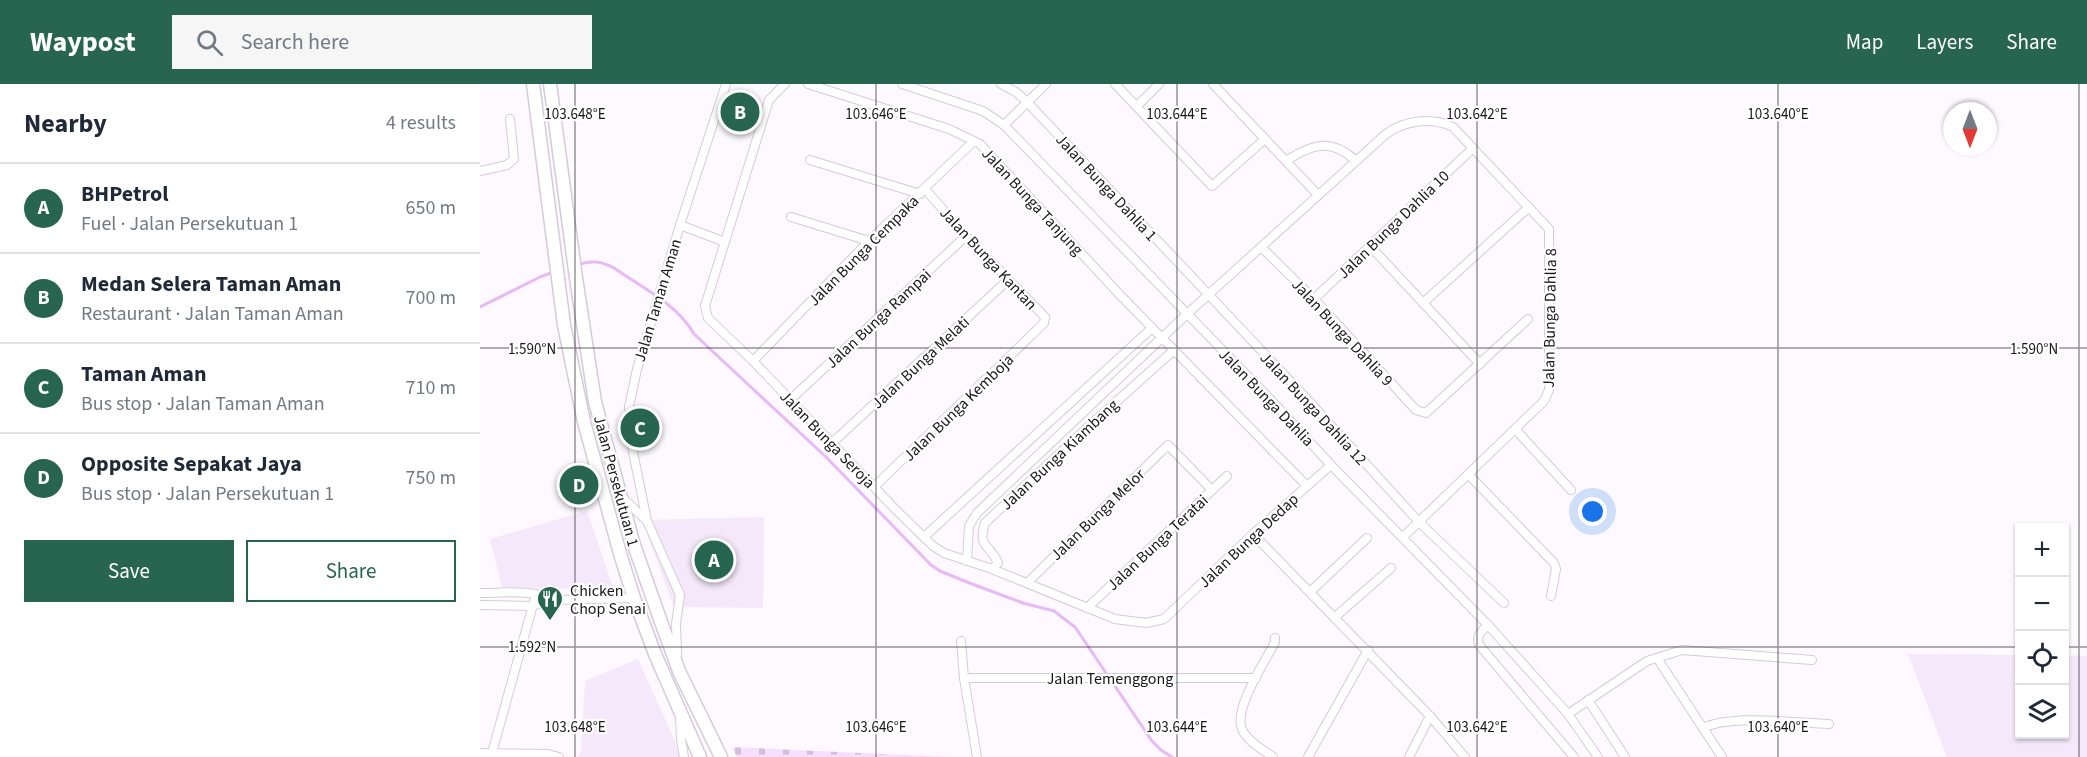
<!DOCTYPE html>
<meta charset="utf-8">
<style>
:root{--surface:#fff;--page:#f6f6f7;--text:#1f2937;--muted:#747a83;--line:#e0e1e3;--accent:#286550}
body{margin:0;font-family:"Source Sans 3",sans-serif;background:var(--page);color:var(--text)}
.controls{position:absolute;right:18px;bottom:18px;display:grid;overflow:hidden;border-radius:0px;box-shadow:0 2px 4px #0004}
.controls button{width:54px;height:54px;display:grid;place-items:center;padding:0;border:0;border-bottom:2px solid var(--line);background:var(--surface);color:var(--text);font:30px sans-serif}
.compass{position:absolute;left:1463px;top:18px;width:54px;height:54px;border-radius:50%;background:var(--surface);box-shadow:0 2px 4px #0004;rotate:180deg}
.you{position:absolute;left:1113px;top:428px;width:21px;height:21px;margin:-15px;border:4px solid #fff;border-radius:50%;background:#1a73e8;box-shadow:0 0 0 9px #1a73e833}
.badge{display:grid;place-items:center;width:39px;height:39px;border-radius:50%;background:var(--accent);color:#fff;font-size:20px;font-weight:700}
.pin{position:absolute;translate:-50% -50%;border:3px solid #fff;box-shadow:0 2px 6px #0006}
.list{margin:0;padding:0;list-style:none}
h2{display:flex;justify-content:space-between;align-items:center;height:78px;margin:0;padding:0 24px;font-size:26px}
h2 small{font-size:20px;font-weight:400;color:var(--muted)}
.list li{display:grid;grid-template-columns:39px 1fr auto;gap:18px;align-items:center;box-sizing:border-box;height:90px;padding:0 24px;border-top:2px solid var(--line)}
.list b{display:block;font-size:22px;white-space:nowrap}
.list p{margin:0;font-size:20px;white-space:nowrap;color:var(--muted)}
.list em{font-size:20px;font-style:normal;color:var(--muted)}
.actions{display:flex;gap:12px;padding:18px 24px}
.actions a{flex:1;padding:14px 0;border:2px solid var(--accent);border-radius:0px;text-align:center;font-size:21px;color:var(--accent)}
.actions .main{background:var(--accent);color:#fff}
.icon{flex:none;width:33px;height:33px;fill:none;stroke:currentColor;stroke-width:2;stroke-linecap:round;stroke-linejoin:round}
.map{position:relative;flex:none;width:1607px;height:673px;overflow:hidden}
header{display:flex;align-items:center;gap:36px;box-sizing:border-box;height:84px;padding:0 30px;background:var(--accent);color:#fff}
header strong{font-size:28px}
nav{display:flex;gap:33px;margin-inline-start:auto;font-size:21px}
.search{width:420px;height:54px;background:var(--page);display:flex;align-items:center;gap:15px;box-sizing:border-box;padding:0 21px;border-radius:0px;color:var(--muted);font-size:22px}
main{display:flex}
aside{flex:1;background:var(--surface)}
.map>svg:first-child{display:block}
</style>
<header>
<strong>Waypost</strong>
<div class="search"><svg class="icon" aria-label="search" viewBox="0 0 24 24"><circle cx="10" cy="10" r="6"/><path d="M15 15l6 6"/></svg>Search here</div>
<nav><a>Map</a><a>Layers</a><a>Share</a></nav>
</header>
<main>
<aside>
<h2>Nearby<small>4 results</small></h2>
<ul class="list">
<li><span class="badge">A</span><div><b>BHPetrol</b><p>Fuel · Jalan Persekutuan 1</p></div><em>650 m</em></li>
<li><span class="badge">B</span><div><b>Medan Selera Taman Aman</b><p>Restaurant · Jalan Taman Aman</p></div><em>700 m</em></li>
<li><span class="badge">C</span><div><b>Taman Aman</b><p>Bus stop · Jalan Taman Aman</p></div><em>710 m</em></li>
<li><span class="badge">D</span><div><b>Opposite Sepakat Jaya</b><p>Bus stop · Jalan Persekutuan 1</p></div><em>750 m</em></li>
</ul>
<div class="actions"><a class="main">Save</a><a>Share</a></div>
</aside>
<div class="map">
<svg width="1607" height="673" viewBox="0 0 1607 673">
<defs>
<pattern id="cemetery-stones" width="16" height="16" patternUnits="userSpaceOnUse" patternTransform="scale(1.5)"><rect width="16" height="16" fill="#f6defe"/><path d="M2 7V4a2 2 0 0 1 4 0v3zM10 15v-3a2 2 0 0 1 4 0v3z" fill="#d2bed9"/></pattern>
</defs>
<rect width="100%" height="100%" fill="#fdf9fe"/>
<g fill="#f6e8fb">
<polygon points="107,427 134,506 22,503 10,455"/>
<polygon points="284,433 283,524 194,523 162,436"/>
<polygon points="1428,570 1539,571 1540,650 1584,650 1585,571 1607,572 1607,673 1467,673"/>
<polygon points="158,575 202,673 97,673 101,667 105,597"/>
</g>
<polygon fill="url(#cemetery-stones)" points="252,663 468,673 257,673"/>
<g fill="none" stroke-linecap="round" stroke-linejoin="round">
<g stroke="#e7baf6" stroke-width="3">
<path d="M97 181C111 176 121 177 134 184 161 203 197 220 214 250L345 372 451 481 460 487 492 500 543 519 574 527 583 534 595 543 672 657 681 666 692 673"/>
<polyline points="0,223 60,193 74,188"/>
</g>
<defs>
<g id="minor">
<polyline points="305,0 289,16 225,222 228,234 273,277 416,426 453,462 464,469 512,485 635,535 666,539 684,535 773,450 851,381"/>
<polyline points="328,0 469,45 500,60 641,212 826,401"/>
<polyline points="422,0 503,27 524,41 789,314 851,381 1008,541 1088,630 1118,673"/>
<polyline points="521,0 536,8 547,18 826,314 939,438 1024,519"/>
<polyline points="635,0 732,102 785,55"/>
<polyline points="733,0 838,111"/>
<polyline points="657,22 679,0"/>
<polyline points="524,41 566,0"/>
<polyline points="330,76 440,110"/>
<path d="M806 77C832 60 851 54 875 76"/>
<polyline points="0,87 27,81 34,75 30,35"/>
<polyline points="311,133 389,157"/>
<polyline points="200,141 245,158"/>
<polyline points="890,162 1000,280"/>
<polyline points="781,163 834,215 936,326 946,329 1048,235"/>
<polyline points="834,215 993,64"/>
<polyline points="943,219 1049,123"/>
<polyline points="273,277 389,157 494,57"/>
<polyline points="310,316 486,152"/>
<polyline points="1035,345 1091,406"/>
<polyline points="352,359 528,196"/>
<polyline points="988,390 1074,479 1076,485 1071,512"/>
<polyline points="395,402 564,239 565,233 486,152 445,105"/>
<polyline points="143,414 167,437 200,511 196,540 197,571"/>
<polyline points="167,437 152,363 149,323 157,285 200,141 246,0"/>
<polyline points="773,450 950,632 985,673"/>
<polyline points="444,453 672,244"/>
<path d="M487 477 489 442 497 429 707 230 906 50C925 36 952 33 973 43L1069 145V306L1064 317 923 453"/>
<path d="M512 485 518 479C510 459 497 465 505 439L607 344 694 266"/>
<polyline points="547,499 688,361 732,406"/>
<polyline points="830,508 887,454"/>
<path d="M0 509C21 509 55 505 73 516L154 514"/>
<polyline points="0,521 52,522 73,516"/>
<polyline points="607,524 747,392"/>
<polyline points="855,533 911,484"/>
<path d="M1008 541C1001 548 995 552 1000 562L1094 673"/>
<polyline points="481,557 484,594 497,673"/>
<polyline points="1177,574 1242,673"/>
<polyline points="484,594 776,594"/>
<polyline points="1108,616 1145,673"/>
<polyline points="1088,630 1167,577 1202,566 1332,576"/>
<polyline points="200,633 201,656 204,673"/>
<path d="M1223 644C1252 630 1316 639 1349 640"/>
<polyline points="0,669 68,670 79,673"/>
<polyline points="12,669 56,510"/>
<path d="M793 673C782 665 767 657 762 645 753 625 786 576 795 558V554"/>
<polyline points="828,673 888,566"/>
<polyline points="929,673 950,632"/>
</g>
<g id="trunk">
<polyline points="53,0 84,241 104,338 141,473 154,514 175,570 220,673"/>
<polyline points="70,0 96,194 115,318 154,461 181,538 199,587 241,673"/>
</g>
</defs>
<use href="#minor" stroke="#d5cbd8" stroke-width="10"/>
<use href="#trunk" stroke="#d5cbd8" stroke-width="15"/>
<use href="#minor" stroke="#fff" stroke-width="8"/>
<use href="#trunk" stroke="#fff" stroke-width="12"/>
</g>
<path fill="none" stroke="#19151a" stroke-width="1.5" stroke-opacity="0.45" d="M95 0V673M396 0V673M697 0V673M997 0V673M1298 0V673M1599 0V673M0 264H1607M0 563H1540M1584 563H1607"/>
<defs>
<symbol id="restaurant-pin" viewBox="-11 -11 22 30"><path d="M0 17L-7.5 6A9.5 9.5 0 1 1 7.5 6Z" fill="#286550" stroke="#fff"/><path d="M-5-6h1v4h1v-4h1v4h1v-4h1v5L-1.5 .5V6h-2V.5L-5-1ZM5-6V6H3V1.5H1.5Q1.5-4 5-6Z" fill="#fff"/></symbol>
</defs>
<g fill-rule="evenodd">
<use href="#restaurant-pin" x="55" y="500" width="30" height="40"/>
</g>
<g text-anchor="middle" stroke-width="4.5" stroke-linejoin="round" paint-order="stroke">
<g font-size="16" fill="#19151a" stroke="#fff">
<text transform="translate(627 103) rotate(47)" y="6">Jalan Bunga Dahlia 1</text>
<text transform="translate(553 117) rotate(47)" y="6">Jalan Bunga Tanjung</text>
<text transform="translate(913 140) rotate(-44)" y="6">Jalan Bunga Dahlia 10</text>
<text transform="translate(383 166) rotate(-45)" y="6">Jalan Bunga Cempaka</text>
<text transform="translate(509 174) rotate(47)" y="6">Jalan Bunga Kantan</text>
<text transform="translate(177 216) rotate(-73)" y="6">Jalan Taman Aman</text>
<text transform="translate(398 234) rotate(-43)" y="6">Jalan Bunga Rampai</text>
<text transform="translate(1069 234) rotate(-89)" y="6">Jalan Bunga Dahlia 8</text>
<text transform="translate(863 248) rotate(47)" y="6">Jalan Bunga Dahlia 9</text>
<text transform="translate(440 278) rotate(-43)" y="6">Jalan Bunga Melati</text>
<text transform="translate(787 313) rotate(46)" y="6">Jalan Bunga Dahlia</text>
<text transform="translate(478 323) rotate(-44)" y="6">Jalan Bunga Kemboja</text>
<text transform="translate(834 324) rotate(47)" y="6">Jalan Bunga Dahlia 12</text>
<text transform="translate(348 355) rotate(46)" y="6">Jalan Bunga Seroja</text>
<text transform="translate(579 370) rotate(-43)" y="6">Jalan Bunga Kiambang</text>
<text transform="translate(137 397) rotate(75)" y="6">Jalan Persekutuan 1</text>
<text transform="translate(617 430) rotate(-44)" y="6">Jalan Bunga Melor</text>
<text transform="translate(768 456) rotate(-43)" y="6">Jalan Bunga Dedap</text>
<text transform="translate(677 458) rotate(-43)" y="6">Jalan Bunga Teratai</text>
<text x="630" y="600">Jalan Temenggong</text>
</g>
<g font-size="16" fill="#19151a" stroke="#fff" text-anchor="start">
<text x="90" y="512">Chicken<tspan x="90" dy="18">Chop Senai</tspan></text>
</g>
</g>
<g font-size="15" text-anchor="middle" fill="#19151a" stroke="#fff" stroke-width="4.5" stroke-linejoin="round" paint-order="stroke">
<text x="95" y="35">103.648°E</text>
<text x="396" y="35">103.646°E</text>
<text x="697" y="35">103.644°E</text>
<text x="997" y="35">103.642°E</text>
<text x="1298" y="35">103.640°E</text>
<text x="1554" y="270">1.590°N</text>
<text x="52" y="270">1.590°N</text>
<text x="52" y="568">1.592°N</text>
<text x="95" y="648">103.648°E</text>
<text x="396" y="648">103.646°E</text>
<text x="697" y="648">103.644°E</text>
<text x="997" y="648">103.642°E</text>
<text x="1298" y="648">103.640°E</text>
</g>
</svg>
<div class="controls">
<button>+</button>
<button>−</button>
<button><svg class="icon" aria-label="locate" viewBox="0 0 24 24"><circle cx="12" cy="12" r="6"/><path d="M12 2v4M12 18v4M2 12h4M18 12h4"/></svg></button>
<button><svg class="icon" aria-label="layers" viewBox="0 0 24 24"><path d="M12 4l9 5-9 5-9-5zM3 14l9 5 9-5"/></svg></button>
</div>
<svg class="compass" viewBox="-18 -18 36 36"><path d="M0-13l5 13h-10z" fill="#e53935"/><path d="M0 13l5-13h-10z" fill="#747a83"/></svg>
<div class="you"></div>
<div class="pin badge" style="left:234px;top:476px">A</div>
<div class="pin badge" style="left:260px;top:28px">B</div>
<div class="pin badge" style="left:160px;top:344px">C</div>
<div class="pin badge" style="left:99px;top:401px">D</div>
</div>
</main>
